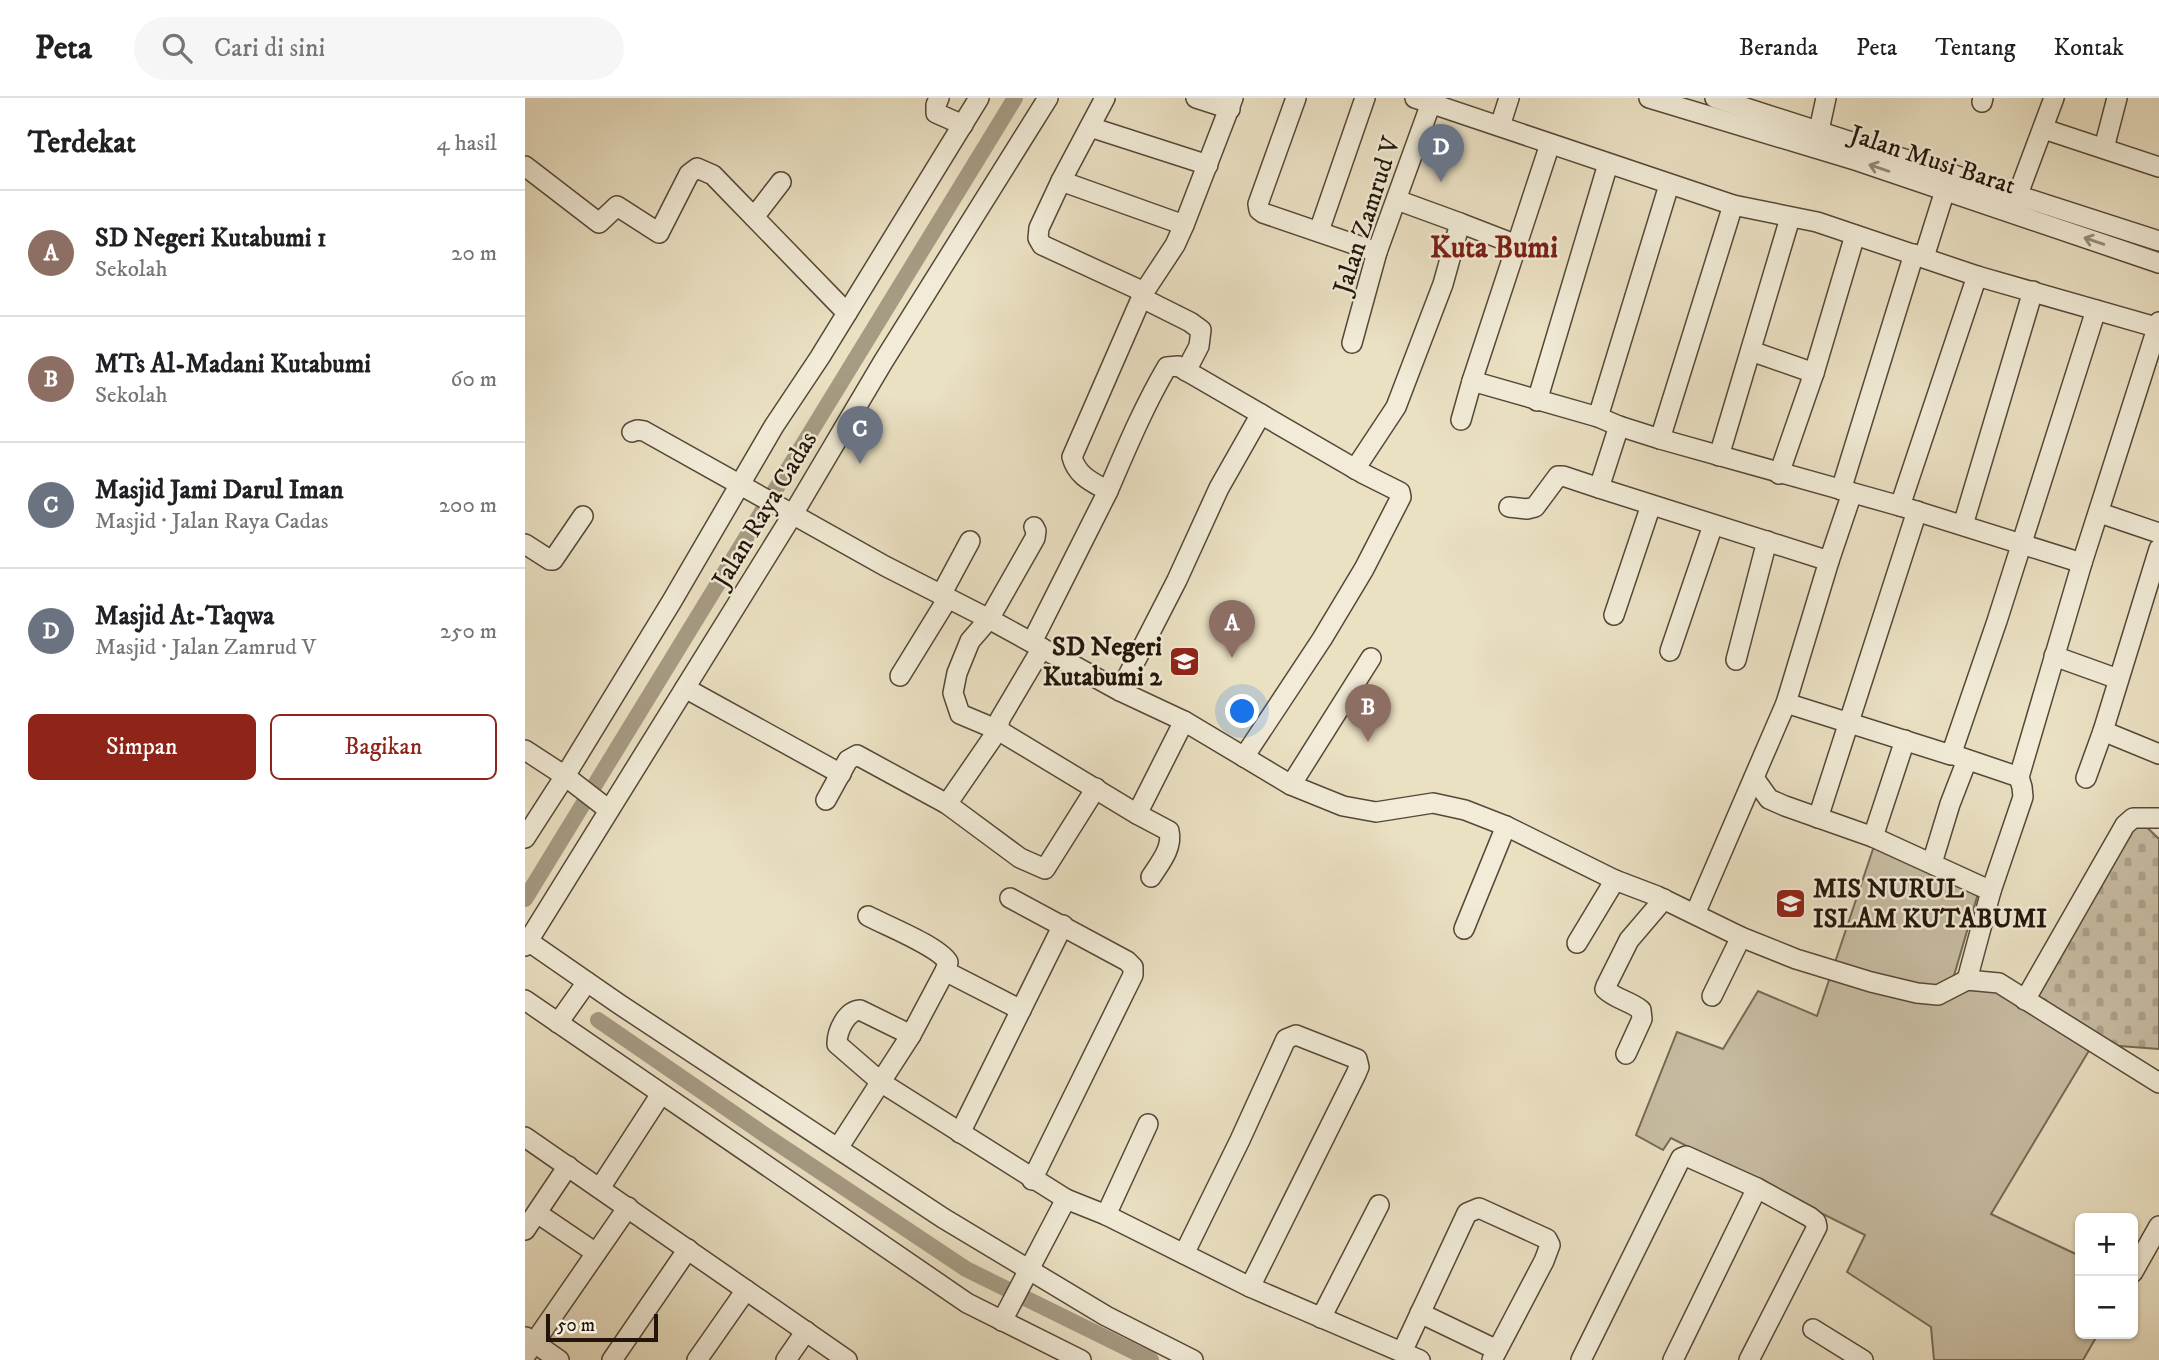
<!DOCTYPE html>
<html lang="id">
<meta charset="utf-8">
<style>
:root{--surface:#fff;--page:#f6f6f6;--text:#202124;--muted:#757577;--line:#e0e0e0;--accent:#8f2418}
body{margin:0;font-family:"IM FELL DW Pica",serif;background:var(--page);color:var(--text)}
.controls{position:absolute;right:21px;bottom:21px;display:grid;overflow:hidden;border-radius:10px;box-shadow:0 2px 5px #0004}
.controls button{width:63px;height:63px;display:grid;place-items:center;padding:0;border:0;border-bottom:2px solid var(--line);background:var(--surface);color:var(--text);font:35px sans-serif}
.scale{position:absolute;left:21px;bottom:18px;width:112px;box-sizing:border-box;padding-left:7px;border:4px solid #23150a;border-top:0;font-size:19px;line-height:24px;white-space:nowrap;color:#23150a;-webkit-text-stroke:5px #f1ebd7;paint-order:stroke}
.you{position:absolute;left:718px;top:614px;width:24px;height:24px;margin:-18px;border:5px solid #fff;border-radius:50%;background:#1a73e8;box-shadow:0 0 0 10px #1a73e833}
.badge{display:grid;place-items:center;width:46px;height:46px;border-radius:50%;background:var(--accent);color:#fff;font-size:23px;font-weight:700}
.pin{position:absolute;translate:-50% -58px;filter:drop-shadow(0 2px 4px #0008)}
.pin::after{content:'';position:absolute;top:37px;width:24px;height:21px;background:inherit;clip-path:polygon(0 0,100% 0,50% 100%)}
.list{margin:0;padding:0;list-style:none}
h2{display:flex;justify-content:space-between;align-items:center;height:91px;margin:0;padding:0 28px;font-size:30px}
h2 small{font-size:23px;font-weight:400;color:var(--muted)}
.list li{display:grid;grid-template-columns:46px 1fr auto;gap:21px;align-items:center;box-sizing:border-box;height:126px;padding:0 28px;border-top:2px solid var(--line)}
.list b{display:block;font-size:26px;white-space:nowrap}
.list p{margin:0;font-size:23px;white-space:nowrap;color:var(--muted)}
.list em{font-size:23px;font-style:normal;color:var(--muted)}
.actions{display:flex;gap:14px;padding:21px 28px}
.actions a{flex:1;padding:16px 0;border:2px solid var(--accent);border-radius:10px;text-align:center;font-size:24px;color:var(--accent)}
.actions .main{background:var(--accent);color:#fff}
.icon{flex:none;width:38px;height:38px;fill:none;stroke:currentColor;stroke-width:2;stroke-linecap:round;stroke-linejoin:round}
.map{position:relative;flex:none;width:1634px;height:1262px;overflow:hidden}
header{display:flex;align-items:center;gap:42px;box-sizing:border-box;height:98px;padding:0 35px;background:var(--surface);border-bottom:2px solid var(--line)}
header strong{font-size:33px}
nav{display:flex;gap:38px;margin-inline-start:auto;font-size:24px}
.search{width:490px;height:63px;background:var(--page);display:flex;align-items:center;gap:18px;box-sizing:border-box;padding:0 24px;border-radius:38px;color:var(--muted);font-size:26px}
main{display:flex}
aside{flex:1;background:var(--surface)}
.map>svg:first-child{display:block}
</style>
<header>
<strong>Peta</strong>
<div class="search"><svg class="icon" aria-label="search" viewBox="0 0 24 24"><circle cx="10" cy="10" r="6"/><path d="M15 15l6 6"/></svg>Cari di sini</div>
<nav><a>Beranda</a><a>Peta</a><a>Tentang</a><a>Kontak</a></nav>
</header>
<main>
<aside>
<h2>Terdekat<small>4 hasil</small></h2>
<ul class="list">
<li><span class="badge" style="background:#8d6e63">A</span><div><b>SD Negeri Kutabumi 1</b><p>Sekolah</p></div><em>20 m</em></li>
<li><span class="badge" style="background:#8d6e63">B</span><div><b>MTs Al-Madani Kutabumi</b><p>Sekolah</p></div><em>60 m</em></li>
<li><span class="badge" style="background:#6b7280">C</span><div><b>Masjid Jami Darul Iman</b><p>Masjid · Jalan Raya Cadas</p></div><em>200 m</em></li>
<li><span class="badge" style="background:#6b7280">D</span><div><b>Masjid At-Taqwa</b><p>Masjid · Jalan Zamrud V</p></div><em>250 m</em></li>
</ul>
<div class="actions"><a class="main">Simpan</a><a>Bagikan</a></div>
</aside>
<div class="map">
<svg width="1634" height="1262" viewBox="0 0 1634 1262">
<defs>
<pattern id="cemetery-stones" width="16" height="16" patternUnits="userSpaceOnUse" patternTransform="scale(1.75)"><rect width="16" height="16" fill="#c8bda3"/><path d="M2 7V4a2 2 0 0 1 4 0v3zM10 15v-3a2 2 0 0 1 4 0v3z" fill="#aca28b"/></pattern>
</defs>
<rect width="100%" height="100%" fill="#eae0c2"/>
<filter id="stains"><feTurbulence type="fractalNoise" baseFrequency=".00286" numOctaves="4"/><feColorMatrix values="0 0 0 0 .2 0 0 0 0 .09 0 0 0 0 .02 0 0 0 .5 -.17"/></filter>
<radialGradient id="worn" r=".72"><stop offset=".6" stop-color="#630" stop-opacity="0"/><stop offset="1" stop-color="#630" stop-opacity=".3"/></radialGradient>
<polygon fill="#c8bda3" stroke="#766956" stroke-width="2" points="1349,748 1454,792 1428,881 1456,885 1568,946 1466,1116 1555,1158 1555,1236 1573,1236 1558,1262 1409,1262 1406,1229 1322,1174 1340,1137 1146,1040 1138,1052 1111,1037 1152,934 1198,951 1233,893 1292,918"/>
<polygon fill="url(#cemetery-stones)" stroke="#766956" stroke-width="2" points="1611,719 1634,741 1634,951 1568,946 1499,902"/>
<g fill="none" stroke-linecap="round" stroke-linejoin="round">
<g stroke="#a69b83" stroke-width="16">
<polyline points="0,801 490,0"/>
<polyline points="73,922 243,1039 441,1171 626,1262"/>
</g>
<defs>
<g id="minor">
<polyline points="414,0 411,7 411,15 438,27"/>
<polyline points="580,0 536,83 514,130 513,140 517,147 619,194"/>
<polyline points="671,0 705,11"/>
<polyline points="771,0 733,106 734,112 738,115 852,154"/>
<polyline points="890,0 1208,107 1292,124 1452,178 1634,230"/>
<polyline points="1124,0 1333,63 1634,165"/>
<polyline points="1190,0 1634,143"/>
<polyline points="1457,4 1458,0"/>
<polyline points="975,28 984,0"/>
<polyline points="565,29 683,67"/>
<polyline points="1519,31 1634,69"/>
<polyline points="1291,46 1301,0"/>
<polyline points="1579,50 1592,0"/>
<polyline points="0,68 74,125 92,108 134,135 164,76 172,70 188,77 322,215"/>
<polyline points="536,83 659,127"/>
<polyline points="1493,96 1529,0"/>
<polyline points="229,119 256,84"/>
<polyline points="935,125 992,147"/>
<polyline points="794,133 840,0"/>
<polyline points="1399,159 1423,83"/>
<polyline points="617,200 665,224 676,232 674,248 661,273"/>
<polyline points="827,245 852,154 906,5"/>
<polyline points="1226,253 1289,275"/>
<polyline points="947,283 1073,319 1094,328 1135,341 1375,408 1557,465"/>
<polyline points="1012,303 1083,66"/>
<polyline points="1073,319 1144,87"/>
<polyline points="936,322 947,283 1025,46"/>
<polyline points="107,334 112,332 119,333 360,468 464,521 595,593 659,623 766,687 818,708 851,714 908,705 940,712 981,728 1090,782 1132,798 1216,839 1271,861 1346,884 1392,895 1413,897 1442,882 1474,885 1634,985"/>
<polyline points="1135,341 1208,107"/>
<polyline points="1194,358 1265,120"/>
<polyline points="830,371 871,309 918,186 935,125 872,102"/>
<polyline points="1254,376 1289,275 1330,137"/>
<polyline points="1074,390 1304,463"/>
<polyline points="1316,392 1389,156"/>
<path d="M583 393C601 351 619 308 642 269L653 268 839 376 875 394 876 399 839 471 797 541 719 659"/>
<polyline points="1375,408 1452,178"/>
<polyline points="984,409 1002,411 1010,409 1033,378 1038,378 1074,390 1094,328"/>
<polyline points="1575,415 1634,435"/>
<polyline points="1438,427 1508,193"/>
<polyline points="0,446 25,462 28,462 58,418"/>
<polyline points="416,497 445,443"/>
<polyline points="1089,517 1126,407"/>
<path d="M507 544 583 393C567 384 552 378 547 359L619 194 650 147 659 127 708 0"/>
<polyline points="517,550 475,621 473,632 612,716 659,623"/>
<polyline points="1145,553 1188,427"/>
<polyline points="1529,558 1593,581"/>
<polyline points="1211,562 1242,443"/>
<polyline points="375,578 423,500"/>
<polyline points="160,590 316,676"/>
<polyline points="595,593 652,482 694,390 736,316"/>
<polyline points="1261,605 1426,657 1472,523 1571,212"/>
<polyline points="1578,633 1634,656"/>
<polyline points="0,652 40,678 84,712"/>
<polyline points="1432,658 1494,679"/>
<polyline points="1229,680 1244,701 1260,708 1348,739 1466,793"/>
<polyline points="1561,680 1578,633 1634,451"/>
<polyline points="766,687 846,560"/>
<polyline points="301,702 323,662 332,657 422,706 495,760 520,771 571,690"/>
<polyline points="422,706 473,632 435,616 428,595 432,575 445,543 464,521 510,440 511,433 509,429"/>
<path d="M612 716 644 733C648 750 635 765 626 779"/>
<polyline points="1293,720 1392,413"/>
<polyline points="1348,739 1380,642"/>
<polyline points="0,740 40,678 147,503 249,328 295,259 454,0"/>
<polyline points="1407,765 1425,706 1442,662"/>
<polyline points="485,800 602,863 608,869 608,877 507,1082"/>
<polyline points="1170,816 1261,605 1304,463 1327,395"/>
<polyline points="939,831 981,728"/>
<polyline points="3,843 94,906 418,1120 581,1218 668,1262"/>
<polyline points="1052,845 1090,782"/>
<polyline points="0,848 268,416 358,264 523,0"/>
<polyline points="420,873 496,912"/>
<polyline points="1442,882 1466,793 1498,699 1497,689 1494,679 1557,465 1634,224"/>
<polyline points="1187,898 1216,839"/>
<polyline points="0,902 442,1205 556,1262"/>
<polyline points="1500,902 1600,727 1608,720 1634,720"/>
<polyline points="33,925 62,884"/>
<path d="M386 937 335 912C321 913 312 933 312 946L357 985 541 1101"/>
<path d="M1101 956 1117 921 1116 912C1105 903 1090 901 1080 891L1081 888 1104 842 1139 801"/>
<polyline points="435,1035 538,827"/>
<polyline points="0,1039 322,1262"/>
<path d="M313 1050 386 937 420 873 423 864C413 848 362 828 343 818"/>
<polyline points="75,1090 136,996"/>
<polyline points="12,1115 71,1155"/>
<polyline points="581,1117 623,1026"/>
<polyline points="0,1132 43,1068"/>
<polyline points="659,1156 715,1042 761,941 771,937 832,961 834,969 831,976 725,1189"/>
<polyline points="1608,1174 1634,1128"/>
<polyline points="895,1215 972,1252"/>
<polyline points="796,1220 854,1107"/>
<polyline points="477,1223 541,1101 581,1117 725,1189 895,1262"/>
<polyline points="1288,1231 1338,1262"/>
<polyline points="1,1239 34,1262"/>
<polyline points="877,1254 942,1115 954,1110 1022,1141 1025,1147 1019,1163 967,1262"/>
<polyline points="0,1258 103,1109"/>
<polyline points="87,1262 163,1151"/>
<polyline points="172,1262 221,1192"/>
<polyline points="261,1262 281,1233"/>
<polyline points="1056,1262 1156,1060 1161,1058 1232,1090 1285,1119 1291,1124 1292,1129 1224,1262"/>
<polyline points="1148,1262 1232,1090"/>
</g>
</defs>
<use href="#minor" stroke="#554838" stroke-width="22"/>
<use href="#minor" stroke="#f1ebd7" stroke-width="19"/>
</g>
<defs><path id="oneway-shaft" d="M-6 0H5M1.5-3L5.5 0L1.5 3" fill="none" stroke-width="1.6" stroke-linecap="round" stroke-linejoin="round" transform="scale(1.75)"/></defs>
<g stroke="#948b7b">
<use href="#oneway-shaft" transform="translate(1354 70) rotate(-161)"/>
<use href="#oneway-shaft" transform="translate(1569 143) rotate(-161)"/>
</g>
<defs>
<symbol id="school-square" viewBox="-11 -11 22 22"><rect x="-9" y="-9" width="18" height="18" rx="4" fill="#8f2418" stroke="#f1ebd7"/><path d="M0-5L7-2L0 1L-7-2ZM-4 1L0 2.5L4 1V4Q0 6-4 4Z" fill="#fff"/></symbol>
</defs>
<g fill-rule="evenodd">
<use href="#school-square" x="642" y="546" width="35" height="35"/>
<use href="#school-square" x="1248" y="788" width="35" height="35"/>
</g>
<g text-anchor="middle" stroke-width="5" stroke-linejoin="round" paint-order="stroke">
<g font-size="26" fill="#23150a" stroke="#f1ebd7">
<text transform="translate(1408 61) rotate(18)" y="9">Jalan Musi Barat</text>
<text transform="translate(841 117) rotate(-72)" y="9">Jalan Zamrud V</text>
<text transform="translate(239 411) rotate(-59)" y="9">Jalan Raya Cadas</text>
</g>
<g font-size="26" font-weight="bold" fill="#23150a" stroke="#f1ebd7" text-anchor="end">
<text x="637" y="557">SD Negeri<tspan x="637" dy="30">Kutabumi 2</tspan></text>
<text x="1288" y="799" text-anchor="start">MIS NURUL<tspan x="1288" dy="30">ISLAM KUTABUMI</tspan></text>
</g>
<g font-size="30" font-weight="bold" fill="#7a1f14" stroke="#f1ebd7">
<text x="969" y="159">Kuta Bumi</text>
</g>
</g>
<rect width="100%" height="100%" filter="url(#stains)"/>
<rect width="100%" height="100%" fill="url(#worn)"/>
</svg>
<div class="controls">
<button>+</button>
<button>−</button>
</div>
<div class="scale">50 m</div>
<div class="you"></div>
<div class="pin badge" style="left:707px;top:560px;background:#8d6e63">A</div>
<div class="pin badge" style="left:843px;top:644px;background:#8d6e63">B</div>
<div class="pin badge" style="left:335px;top:366px;background:#6b7280">C</div>
<div class="pin badge" style="left:916px;top:84px;background:#6b7280">D</div>
</div>
</main>
